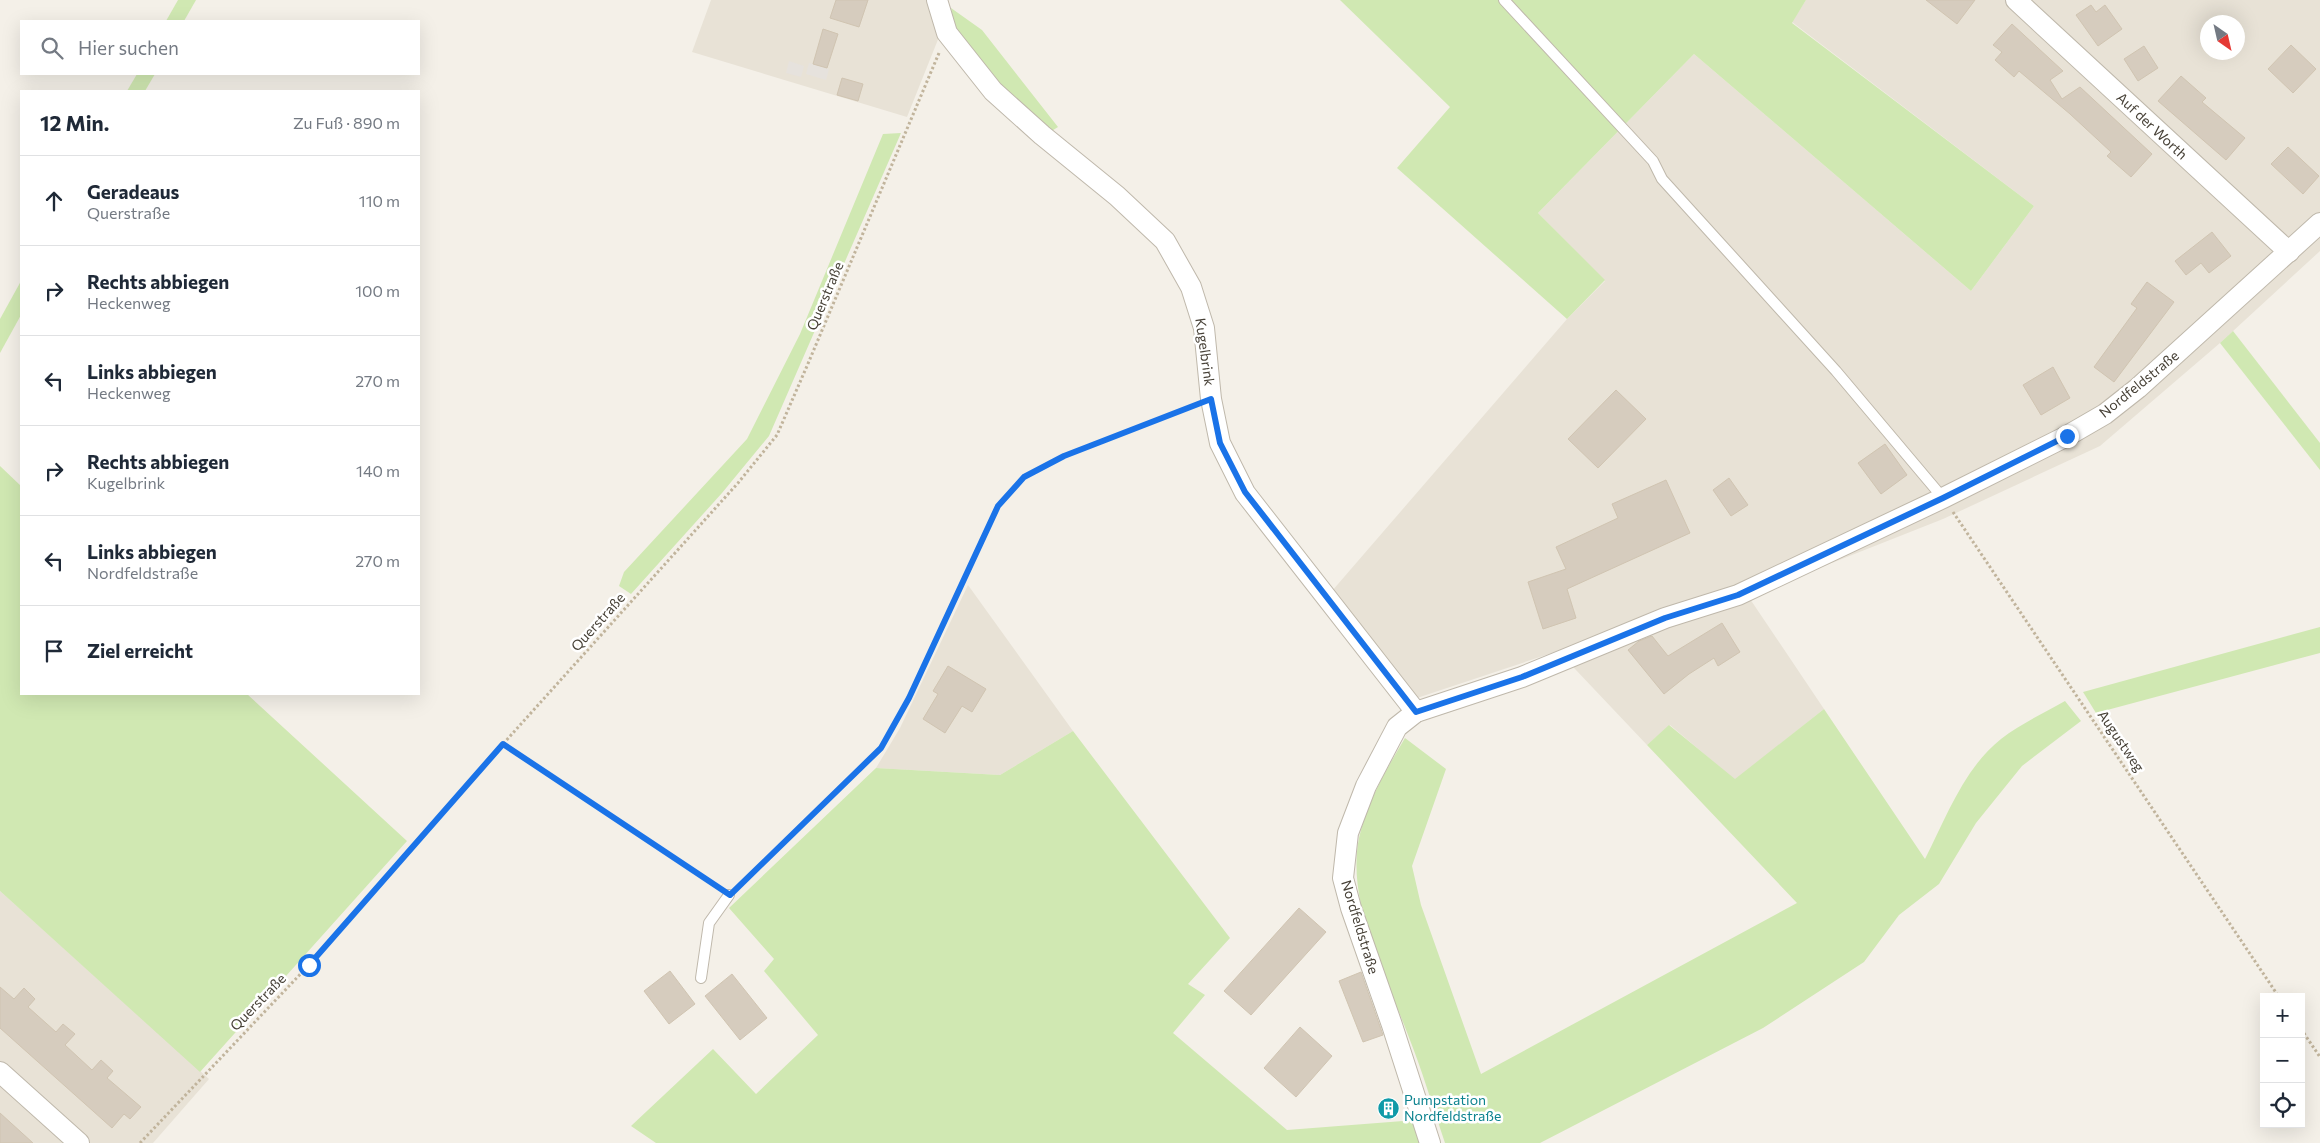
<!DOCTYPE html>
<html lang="de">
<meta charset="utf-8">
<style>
:root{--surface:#fff;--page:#f6f6f7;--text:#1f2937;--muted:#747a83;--line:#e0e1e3}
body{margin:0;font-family:Commissioner,sans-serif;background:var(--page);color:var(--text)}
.controls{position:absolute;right:15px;bottom:15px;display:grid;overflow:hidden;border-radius:0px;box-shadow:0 5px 20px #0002}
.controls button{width:45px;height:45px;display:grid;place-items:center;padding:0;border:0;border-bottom:1px solid var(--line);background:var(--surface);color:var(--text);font:25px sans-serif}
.compass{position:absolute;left:2200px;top:15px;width:45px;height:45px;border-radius:50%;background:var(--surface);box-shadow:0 5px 20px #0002;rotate:146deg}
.stop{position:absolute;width:15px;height:15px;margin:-11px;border:4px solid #1a73e8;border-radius:50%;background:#fff}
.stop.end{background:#1a73e8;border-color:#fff;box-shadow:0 1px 5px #0008}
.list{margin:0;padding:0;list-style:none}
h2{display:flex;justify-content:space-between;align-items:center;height:65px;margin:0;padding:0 20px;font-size:21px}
h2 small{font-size:16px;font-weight:400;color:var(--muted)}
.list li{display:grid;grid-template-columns:32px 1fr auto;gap:15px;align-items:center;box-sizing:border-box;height:90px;padding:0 20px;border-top:1px solid var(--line)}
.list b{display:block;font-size:19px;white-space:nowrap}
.list p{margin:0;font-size:16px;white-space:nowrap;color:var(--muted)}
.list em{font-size:16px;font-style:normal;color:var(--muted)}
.icon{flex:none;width:28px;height:28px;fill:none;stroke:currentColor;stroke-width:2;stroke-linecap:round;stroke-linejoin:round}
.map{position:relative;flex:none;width:2320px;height:1143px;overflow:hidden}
.search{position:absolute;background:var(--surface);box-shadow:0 5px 20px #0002;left:20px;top:20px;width:400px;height:55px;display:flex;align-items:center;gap:12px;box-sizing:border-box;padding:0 18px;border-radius:0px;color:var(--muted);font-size:19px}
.panel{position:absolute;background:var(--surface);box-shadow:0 5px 20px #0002;left:20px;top:90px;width:400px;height:605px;border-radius:0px}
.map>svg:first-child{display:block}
</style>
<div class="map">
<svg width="2320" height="1143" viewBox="0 0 2320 1143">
<rect width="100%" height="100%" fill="#f4f0e8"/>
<g fill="#e8e2d6" fill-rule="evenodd">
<polygon points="711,0 931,0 939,37 907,117 692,52"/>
<path d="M1806 0H2320V251L2220 343 2100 446 1943 519 1748 596 1824 709 1735 780 1670 725 1647 745 1558 651 1417 698 1332 591 1567 319 1605 281 1538 213 1694 54 1971 291 2034 206 1792 22ZM2208 22H2238V52H2208Z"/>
<polygon points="968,585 1073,731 1000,775 876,768 900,728"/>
<polygon points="0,891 209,1079 153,1143 0,1143"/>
</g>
<g fill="#e6e2dd">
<polygon points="789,61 804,66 801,77 786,73"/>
<polygon points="809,63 829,69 826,80 806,74"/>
</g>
<g fill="#d0e8b2">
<polygon points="178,0 196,0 184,21 166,21"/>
<polygon points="1340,0 1806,0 1792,23 2034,206 1971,291 1694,54 1538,213 1605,280 1567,319 1397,168 1450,107"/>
<path d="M951 8 982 30 1058 127 1050 132C1016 100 956 57 951 8Z"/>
<polygon points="137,74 155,74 145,91 127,91"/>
<polygon points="901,133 769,436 722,493 631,594 619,586 624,572 747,439 800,334 883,134"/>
<polygon points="21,281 21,315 0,353 0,319"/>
<polygon points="2233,331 2320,443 2320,470 2220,343"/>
<polygon points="0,466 21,486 21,694 247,694 407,841 200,1072 0,891"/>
<polygon points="2320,627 2320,653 2096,713 2083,692"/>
<path d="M2065 701 2081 721 2022 766 1976 823 1939 884 1899 915 1864 962 1763 1028 1540 1143H1445C1433 1107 1422 1070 1408 1035 1386 976 1346 903 1359 838 1367 802 1386 770 1405 738L1446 769 1412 866 1421 905 1481 1074 1797 903 1647 745 1669 725 1735 779 1824 709 1925 859C1946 818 1964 768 2001 739 2020 724 2044 713 2065 701Z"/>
<polygon points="1073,731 1230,938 1188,984 1205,995 1173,1033 1287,1130 1416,1120 1420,1143 656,1143 631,1126 713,1049 756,1094 818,1035 764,971 774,959 729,908 876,768 1000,775"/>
</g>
<g fill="#d6ccbe" stroke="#d0c4b1">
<polygon points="836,0 868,0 859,27 830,18"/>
<polygon points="1926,0 1975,0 1957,24"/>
<polygon points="2091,5 2096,12 2105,5 2122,29 2098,46 2076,15"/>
<polygon points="2012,24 2063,71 2050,80 2062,99 2080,87 2152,154 2131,177 2107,156 2111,152 2070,114 2019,71 2014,77 1995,60 2002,52 1993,45"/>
<polygon points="823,29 838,34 827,68 813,64"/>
<polygon points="2291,45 2316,69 2293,93 2268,69"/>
<polygon points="2144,46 2158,68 2138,81 2124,59"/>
<polygon points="2181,76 2206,98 2202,102 2245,138 2226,160 2158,101"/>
<polygon points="842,78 863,84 858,101 837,95"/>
<polygon points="2288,147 2319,176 2303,194 2271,164"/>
<polygon points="2212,232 2231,256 2209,273 2201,263 2186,275 2175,261"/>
<polygon points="2147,282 2174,302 2114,382 2094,367 2137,308 2131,304"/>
<polygon points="2053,367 2070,398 2041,415 2023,385"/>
<polygon points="1616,390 1646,419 1598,468 1568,439"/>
<polygon points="1885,444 1907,475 1881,494 1858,463"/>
<polygon points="1729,478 1748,505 1731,516 1713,490"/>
<polygon points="1666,480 1690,533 1567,589 1576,618 1543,629 1528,582 1566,569 1556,547 1618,518 1612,504"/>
<polygon points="1722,623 1740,652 1718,666 1714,658 1689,674 1664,694 1628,650 1639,641 1652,636 1668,656"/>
<polygon points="948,666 986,689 972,712 962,706 945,733 923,719 938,694 933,691"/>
<polygon points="1299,908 1326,932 1251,1015 1224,991"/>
<polygon points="670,971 695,1004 669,1024 644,991"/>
<polygon points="1361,972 1383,1035 1363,1042 1339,981"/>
<polygon points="732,974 767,1018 740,1040 705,996"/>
<polygon points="0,987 14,999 24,988 35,999 28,1007 56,1032 63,1024 75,1034 65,1045 92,1070 101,1060 113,1071 107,1078 141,1107 130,1119 124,1114 112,1128 0,1028"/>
<polygon points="1300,1027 1332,1056 1296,1097 1264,1068"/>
<polygon points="0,1113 33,1143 0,1143"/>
</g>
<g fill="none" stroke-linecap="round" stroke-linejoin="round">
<defs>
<g id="service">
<polyline points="1504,0 1653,161 1662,179 1836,371 1943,498"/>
<polyline points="701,978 709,923 729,895"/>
</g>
<g id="minor">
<polyline points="937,0 947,33 993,91 1042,135 1117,196 1165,241 1191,287 1204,328 1211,399 1220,443 1245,493 1416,712"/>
<polyline points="2016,0 2289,252"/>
<polyline points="0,1072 79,1143"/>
<polyline points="1430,1143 1392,1025 1351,908 1343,878 1348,833 1366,786 1397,727 1416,712 1522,677 1665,618 1738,595 1943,498 2067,436 2105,414 2138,388 2320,223"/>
</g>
</defs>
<use href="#service" stroke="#bfb8ab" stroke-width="12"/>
<use href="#minor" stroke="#bfb8ab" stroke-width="22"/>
<g stroke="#c1b49c" stroke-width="3" stroke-dasharray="2.5 2.5" stroke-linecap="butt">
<polyline points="1953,512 2279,997"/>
<polyline points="503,744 718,887"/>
<polyline points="739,886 881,748 909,697 997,506 1024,477 1064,456 1194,405"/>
<polyline points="2301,1029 2320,1057"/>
<polyline points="140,1143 309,965 503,744 738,483 777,435 807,366 939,53"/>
</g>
<use href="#service" stroke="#fff" stroke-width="10"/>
<use href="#minor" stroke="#fff" stroke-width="20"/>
</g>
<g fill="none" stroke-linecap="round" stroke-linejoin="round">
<polyline stroke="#1a73e8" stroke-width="6" points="309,965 503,744 730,895 881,748 909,698 998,506 1024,477 1064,456 1211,399 1220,443 1245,492 1416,712 1522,677 1665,618 1738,595 1943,498 2067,436"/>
</g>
<defs>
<symbol id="building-disc" viewBox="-11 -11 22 22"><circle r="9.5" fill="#0f9aa8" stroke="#fff"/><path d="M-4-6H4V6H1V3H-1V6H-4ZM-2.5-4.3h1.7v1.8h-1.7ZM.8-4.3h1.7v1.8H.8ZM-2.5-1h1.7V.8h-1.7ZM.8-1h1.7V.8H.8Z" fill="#fff"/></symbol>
</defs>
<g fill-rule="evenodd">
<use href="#building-disc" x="1376" y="1096" width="25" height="25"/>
</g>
<g text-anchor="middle" stroke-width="5" stroke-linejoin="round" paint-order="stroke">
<g font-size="14" fill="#474137" stroke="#fff">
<text transform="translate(2152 126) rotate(43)" y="5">Auf der Worth</text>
<text transform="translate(825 296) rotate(-67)" y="5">Querstraße</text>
<text transform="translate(1205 352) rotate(82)" y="5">Kugelbrink</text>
<text transform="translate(2139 384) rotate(-39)" y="5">Nordfeldstraße</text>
<text transform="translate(598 622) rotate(-48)" y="5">Querstraße</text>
<text transform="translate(2121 741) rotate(56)" y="5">Augustweg</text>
<text transform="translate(1360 927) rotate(73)" y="5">Nordfeldstraße</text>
<text transform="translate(258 1002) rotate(-46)" y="5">Querstraße</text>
</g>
<g font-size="14" fill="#0d838f" stroke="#fff" text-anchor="start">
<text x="1404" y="1105">Pumpstation<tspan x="1404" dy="16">Nordfeldstraße</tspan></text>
</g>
</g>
</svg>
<div class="controls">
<button>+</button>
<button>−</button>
<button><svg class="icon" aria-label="locate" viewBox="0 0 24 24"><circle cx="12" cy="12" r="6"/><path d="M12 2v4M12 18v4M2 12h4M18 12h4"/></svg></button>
</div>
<svg class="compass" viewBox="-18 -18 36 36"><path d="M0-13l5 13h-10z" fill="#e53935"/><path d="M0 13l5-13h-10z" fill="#747a83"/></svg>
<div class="stop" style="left:309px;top:965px"></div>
<div class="stop end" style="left:2067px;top:436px"></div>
<div class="search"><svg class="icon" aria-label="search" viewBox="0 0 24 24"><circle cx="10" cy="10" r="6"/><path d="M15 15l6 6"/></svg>Hier suchen</div>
<section class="panel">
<h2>12 Min.<small>Zu Fuß · 890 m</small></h2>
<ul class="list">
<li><svg class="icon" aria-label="ahead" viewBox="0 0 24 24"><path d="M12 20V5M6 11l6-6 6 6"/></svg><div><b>Geradeaus</b><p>Querstraße</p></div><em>110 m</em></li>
<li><svg class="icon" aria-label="right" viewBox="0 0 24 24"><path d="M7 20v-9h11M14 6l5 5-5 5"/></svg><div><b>Rechts abbiegen</b><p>Heckenweg</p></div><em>100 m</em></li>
<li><svg class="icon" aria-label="left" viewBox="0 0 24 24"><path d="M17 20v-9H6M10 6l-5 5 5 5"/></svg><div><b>Links abbiegen</b><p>Heckenweg</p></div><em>270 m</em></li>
<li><svg class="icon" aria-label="right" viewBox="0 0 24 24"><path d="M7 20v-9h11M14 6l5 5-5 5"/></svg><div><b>Rechts abbiegen</b><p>Kugelbrink</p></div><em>140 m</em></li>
<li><svg class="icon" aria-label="left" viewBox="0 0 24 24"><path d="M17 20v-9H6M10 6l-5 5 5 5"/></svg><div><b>Links abbiegen</b><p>Nordfeldstraße</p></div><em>270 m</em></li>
<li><svg class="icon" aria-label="arrive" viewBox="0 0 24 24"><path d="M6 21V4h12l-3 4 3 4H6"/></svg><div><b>Ziel erreicht</b></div></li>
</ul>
</section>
</div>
